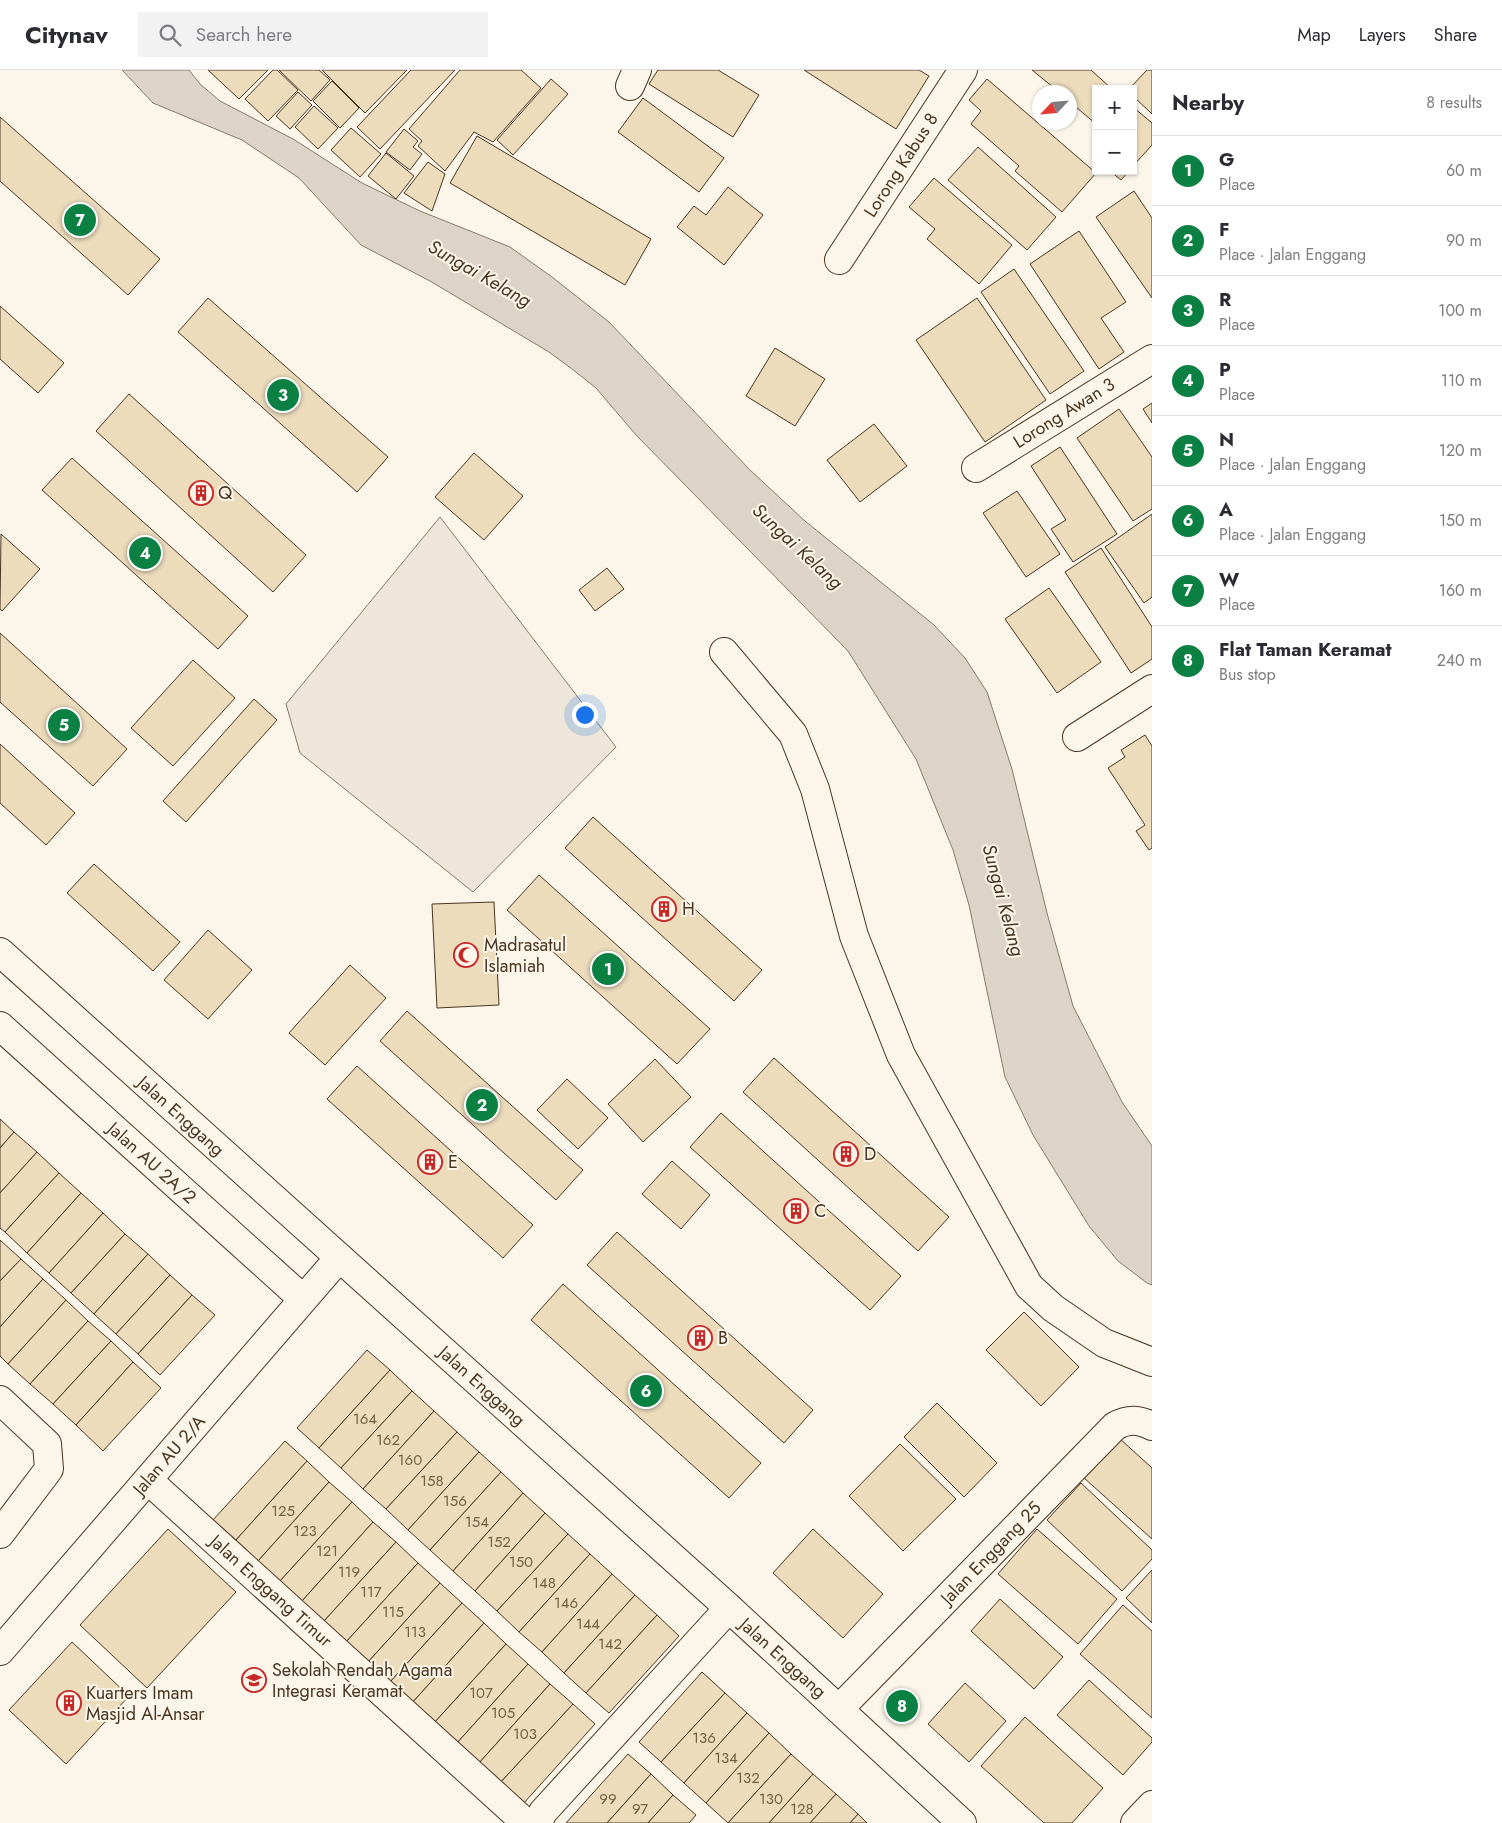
<!DOCTYPE html>
<meta charset="utf-8">
<style>
:root{--surface:#fff;--page:#f2f2f3;--text:#2b2b33;--muted:#7c7c81;--line:#e1e1e2;--accent:#0b8043}
body{margin:0;font-family:Jost,sans-serif;background:var(--page);color:var(--text)}
.controls{position:absolute;right:15px;top:15px;display:grid;overflow:hidden;border-radius:0px;box-shadow:0 1px 4px #0004}
.controls button{width:45px;height:45px;display:grid;place-items:center;padding:0;border:0;border-bottom:1px solid var(--line);background:var(--surface);color:var(--text);font:25px sans-serif}
.compass{position:absolute;left:1032px;top:15px;width:45px;height:45px;border-radius:50%;background:var(--surface);box-shadow:0 1px 4px #0004;rotate:244deg}
.you{position:absolute;left:584px;top:644px;width:18px;height:18px;margin:-12px;border:4px solid #fff;border-radius:50%;background:#1a73e8;box-shadow:0 0 0 8px #1a73e833}
.badge{display:grid;place-items:center;width:32px;height:32px;border-radius:50%;background:var(--accent);color:#fff;font-size:16px;font-weight:700}
.pin{position:absolute;translate:-50% -50%;border:2px solid #fff;box-shadow:0 1px 5px #0006}
.list{margin:0;padding:0;list-style:none}
h2{display:flex;justify-content:space-between;align-items:center;height:65px;margin:0;padding:0 20px;font-size:21px}
h2 small{font-size:16px;font-weight:400;color:var(--muted)}
.list li{display:grid;grid-template-columns:32px 1fr auto;gap:15px;align-items:center;box-sizing:border-box;height:70px;padding:0 20px;border-top:1px solid var(--line)}
.list b{display:block;font-size:19px;white-space:nowrap}
.list p{margin:0;font-size:16px;white-space:nowrap;color:var(--muted)}
.list em{font-size:16px;font-style:normal;color:var(--muted)}
.icon{flex:none;width:28px;height:28px;fill:none;stroke:currentColor;stroke-width:2;stroke-linecap:round;stroke-linejoin:round}
.map{position:relative;flex:none;width:1152px;height:1753px;overflow:hidden}
header{display:flex;align-items:center;gap:30px;box-sizing:border-box;height:70px;padding:0 25px;background:var(--surface);border-bottom:1px solid var(--line)}
header strong{font-size:24px}
nav{display:flex;gap:28px;margin-inline-start:auto;font-size:18px}
.search{width:350px;height:45px;background:var(--page);display:flex;align-items:center;gap:12px;box-sizing:border-box;padding:0 18px;border-radius:0px;color:var(--muted);font-size:19px}
main{display:flex}
aside{flex:1;background:var(--surface)}
.map>svg:first-child{display:block}
</style>
<header>
<strong>Citynav</strong>
<div class="search"><svg class="icon" aria-label="search" viewBox="0 0 24 24"><circle cx="10" cy="10" r="6"/><path d="M15 15l6 6"/></svg>Search here</div>
<nav><a>Map</a><a>Layers</a><a>Share</a></nav>
</header>
<main>
<div class="map">
<svg width="1152" height="1753" viewBox="0 0 1152 1753">
<rect width="100%" height="100%" fill="#fbf6e9"/>
<polygon fill="#ede6d9" stroke="#887966" points="440,447 616,677 473,822 300,683 286,634"/>
<polygon fill="#dcd4c6" stroke="#887966" points="122,0 189,0 200,14 220,31 293,69 362,113 420,141 510,177 552,207 609,252 750,400 805,451 934,555 965,588 987,622 1012,699 1047,843 1073,936 1122,1032 1152,1076 1152,1215 1147,1213 1118,1191 1089,1156 1033,1065 1005,1007 969,835 953,780 916,689 848,581 636,365 596,318 572,299 549,282 430,211 361,175 299,108 242,70 153,33"/>
<g fill="#ecdcbc" stroke="#4a3520">
<polygon points="208,0 268,0 239,29"/>
<polygon points="273,0 277,0 298,20 268,51 245,29"/>
<polygon points="279,0 319,0 330,10 311,31"/>
<polygon points="322,0 407,0 365,43"/>
<polygon points="411,0 455,0 380,79 357,57"/>
<polygon points="460,0 521,0 541,18 493,72 474,62 445,101 418,76 422,71 409,59"/>
<polygon points="658,0 718,0 759,25 733,67 649,14"/>
<polygon points="804,0 919,0 929,6 896,59"/>
<polygon points="1032,0 1091,0 1112,19 1096,19 1096,54 1070,32 1070,22 1059,22"/>
<polygon points="1147,0 1152,0 1152,44 1133,26 1133,19 1129,19"/>
<polygon points="551,9 568,24 513,85 497,70"/>
<polygon points="987,9 1096,103 1062,142 1015,101 1019,96 971,54 981,41 969,30"/>
<polygon points="332,11 359,38 340,58 313,31"/>
<polygon points="298,22 312,35 290,59 276,46"/>
<polygon points="643,28 724,88 699,122 618,62"/>
<polygon points="314,36 338,58 318,79 295,57"/>
<polygon points="1133,37 1152,53 1152,75 1133,96"/>
<polygon points="0,47 160,189 128,225 0,111"/>
<polygon points="351,58 381,84 360,107 331,80"/>
<polygon points="404,59 418,71 413,77 422,84 410,100 386,82"/>
<polygon points="477,66 651,169 625,215 450,113"/>
<polygon points="978,77 1056,147 1027,180 948,110"/>
<polygon points="386,83 414,106 396,129 368,106"/>
<polygon points="428,92 445,104 432,141 404,123"/>
<polygon points="1110,101 1129,101 1121,110"/>
<polygon points="934,108 1012,175 979,214 927,169 935,159 909,137"/>
<polygon points="728,117 763,145 724,195 677,157 694,136 706,145"/>
<polygon points="1134,121 1152,148 1152,228 1096,147"/>
<polygon points="1079,161 1126,232 1101,248 1124,282 1099,299 1030,194"/>
<polygon points="1014,199 1084,301 1050,324 981,222"/>
<polygon points="208,228 388,387 357,422 178,262"/>
<polygon points="977,228 1046,330 985,372 916,270"/>
<polygon points="0,236 64,293 38,323 0,289"/>
<polygon points="775,278 825,309 795,356 746,326"/>
<polygon points="129,324 306,485 273,522 96,361"/>
<polygon points="1152,333 1152,353 1143,339"/>
<polygon points="1119,339 1152,387 1152,439 1133,451 1077,368"/>
<polygon points="874,354 907,396 860,432 827,390"/>
<polygon points="1060,377 1117,464 1073,492 1051,459 1066,450 1031,396"/>
<polygon points="474,383 523,426 484,470 435,427"/>
<polygon points="72,388 248,546 218,579 42,420"/>
<polygon points="1017,421 1060,484 1026,507 983,443"/>
<polygon points="1152,444 1152,527 1144,533 1105,477"/>
<polygon points="1,464 40,499 2,541 0,539"/>
<polygon points="1101,478 1152,557 1152,589 1131,603 1065,502"/>
<polygon points="607,498 624,519 595,541 579,520"/>
<polygon points="1049,518 1101,592 1057,623 1005,549"/>
<polygon points="0,563 127,679 93,716 0,632"/>
<polygon points="193,590 235,628 173,696 131,658"/>
<polygon points="254,629 277,650 186,752 163,731"/>
<polygon points="1145,665 1152,676 1152,778 1149,780 1136,761 1145,755 1108,698 1125,687 1121,680"/>
<polygon points="0,674 75,743 46,775 0,733"/>
<polygon points="593,747 762,900 734,931 565,778"/>
<polygon points="94,794 180,872 153,901 67,823"/>
<polygon points="539,805 710,959 677,994 507,840"/>
<polygon points="494,832 499,935 437,938 432,834"/>
<polygon points="208,860 252,900 208,949 164,910"/>
<polygon points="350,895 386,928 325,995 289,963"/>
<polygon points="407,941 583,1100 556,1130 380,971"/>
<polygon points="774,988 949,1147 918,1181 743,1022"/>
<polygon points="655,989 691,1027 643,1072 608,1034"/>
<polygon points="357,996 533,1155 503,1188 327,1029"/>
<polygon points="567,1009 608,1048 578,1079 537,1040"/>
<polygon points="721,1043 901,1206 870,1240 690,1077"/>
<polygon points="0,1049 14,1062 0,1078"/>
<polygon points="14,1062 37,1082 0,1123 0,1078"/>
<polygon points="37,1082 59,1103 5,1162 0,1158 0,1123"/>
<polygon points="672,1091 710,1125 681,1159 642,1124"/>
<polygon points="59,1103 81,1123 27,1183 5,1162"/>
<polygon points="81,1123 103,1143 49,1203 27,1183"/>
<polygon points="103,1143 125,1164 71,1223 49,1203"/>
<polygon points="617,1162 813,1340 784,1373 587,1195"/>
<polygon points="125,1164 148,1184 94,1244 71,1223"/>
<polygon points="0,1170 21,1189 0,1211"/>
<polygon points="148,1184 170,1205 116,1264 94,1244"/>
<polygon points="21,1189 43,1209 0,1257 0,1211"/>
<polygon points="170,1205 192,1225 138,1284 116,1264"/>
<polygon points="43,1209 66,1230 8,1294 0,1286 0,1257"/>
<polygon points="563,1214 761,1393 729,1428 531,1250"/>
<polygon points="192,1225 215,1245 160,1305 138,1284"/>
<polygon points="66,1230 88,1251 30,1314 8,1294"/>
<polygon points="1024,1242 1079,1297 1041,1336 986,1280"/>
<polygon points="88,1251 111,1271 53,1334 30,1314"/>
<polygon points="111,1271 133,1292 76,1355 53,1334"/>
<polygon points="367,1280 390,1300 319,1378 297,1358"/>
<polygon points="133,1292 161,1318 103,1381 76,1355"/>
<polygon points="390,1300 412,1321 341,1398 319,1378"/>
<polygon points="412,1321 434,1341 363,1419 341,1398"/>
<polygon points="937,1333 997,1393 964,1427 904,1367"/>
<polygon points="434,1341 457,1362 386,1439 363,1419"/>
<polygon points="457,1362 479,1382 408,1460 386,1439"/>
<polygon points="1119,1368 1152,1398 1152,1469 1083,1407"/>
<polygon points="285,1371 307,1391 236,1470 213,1450"/>
<polygon points="900,1374 956,1429 903,1481 849,1426"/>
<polygon points="479,1382 501,1402 430,1480 408,1460"/>
<polygon points="307,1391 329,1412 258,1491 236,1470"/>
<polygon points="501,1402 523,1423 453,1501 430,1480"/>
<polygon points="329,1412 352,1432 280,1511 258,1491"/>
<polygon points="1081,1413 1152,1480 1152,1489 1122,1521 1047,1450"/>
<polygon points="523,1423 545,1443 475,1521 453,1501"/>
<polygon points="352,1432 373,1452 302,1531 280,1511"/>
<polygon points="545,1443 568,1464 497,1541 475,1521"/>
<polygon points="373,1452 396,1472 324,1551 302,1531"/>
<polygon points="168,1459 236,1522 147,1618 80,1555"/>
<polygon points="813,1459 883,1524 843,1568 773,1503"/>
<polygon points="1037,1459 1117,1529 1078,1574 998,1504"/>
<polygon points="568,1464 590,1484 519,1562 497,1541"/>
<polygon points="396,1472 418,1493 346,1572 324,1551"/>
<polygon points="590,1484 612,1504 542,1582 519,1562"/>
<polygon points="418,1493 440,1513 368,1592 346,1572"/>
<polygon points="1152,1500 1152,1553 1126,1528"/>
<polygon points="612,1504 635,1525 564,1603 542,1582"/>
<polygon points="440,1513 462,1533 390,1612 368,1592"/>
<polygon points="635,1525 657,1545 586,1623 564,1603"/>
<polygon points="1000,1529 1063,1587 1034,1619 971,1561"/>
<polygon points="462,1533 484,1553 412,1633 390,1612"/>
<polygon points="1123,1535 1152,1561 1152,1648 1080,1584"/>
<polygon points="657,1545 679,1566 609,1643 586,1623"/>
<polygon points="484,1553 506,1574 434,1653 412,1633"/>
<polygon points="72,1572 129,1626 66,1694 9,1640"/>
<polygon points="506,1574 528,1594 457,1673 434,1653"/>
<polygon points="528,1594 550,1614 479,1693 457,1673"/>
<polygon points="702,1602 725,1623 661,1692 639,1672"/>
<polygon points="1089,1610 1152,1668 1152,1672 1123,1705 1057,1645"/>
<polygon points="965,1613 1006,1651 969,1692 928,1654"/>
<polygon points="550,1614 573,1634 500,1713 479,1693"/>
<polygon points="725,1623 747,1643 684,1713 661,1692"/>
<polygon points="573,1634 595,1654 523,1734 500,1713"/>
<polygon points="747,1643 769,1663 706,1733 684,1713"/>
<polygon points="1025,1647 1103,1718 1072,1753 1044,1753 981,1696"/>
<polygon points="769,1663 791,1684 728,1753 706,1733"/>
<polygon points="628,1684 651,1704 607,1753 566,1753"/>
<polygon points="791,1684 813,1704 769,1753 728,1753"/>
<polygon points="651,1704 673,1725 648,1753 607,1753"/>
<polygon points="813,1704 836,1724 810,1753 769,1753"/>
<polygon points="836,1724 858,1744 850,1753 810,1753"/>
<polygon points="673,1725 696,1745 689,1753 648,1753"/>
<polygon points="858,1744 867,1753 850,1753"/>
</g>
<g fill="none" stroke-linecap="round" stroke-linejoin="round">
<defs>
<g id="minor">
<polyline points="630,16 637,0"/>
<polyline points="839,190 963,0"/>
<polyline points="976,398 1152,289"/>
<polyline points="724,582 793,664 815,719 854,866 901,985 1029,1216 1053,1238 1104,1273 1152,1292"/>
<polyline points="1077,667 1152,619"/>
<polyline points="0,956 303,1229"/>
<polyline points="0,1330 47,1374 49,1399 0,1464"/>
<polyline points="148,1410 526,1753"/>
<polyline points="0,1581 339,1188"/>
<path d="M839 1639 1115 1356C1128 1349 1138 1349 1152 1356"/>
<polyline points="538,1753 543,1742 729,1538"/>
<polyline points="1135,1753 1152,1735"/>
</g>
<polyline id="major" points="0,882 729,1538 962,1753"/>
</defs>
<use href="#minor" stroke="#4a3520" stroke-width="30"/>
<use href="#major" stroke="#4a3520" stroke-width="30"/>
<use href="#minor" stroke="#fbf6e9" stroke-width="28"/>
<use href="#major" stroke="#fbf6e9" stroke-width="28"/>
</g>
<defs>
<symbol id="building-ring" viewBox="-11 -11 22 22"><circle r="9.5" fill="#fbf6e9" stroke="#c62828" stroke-width="1.5"/><path d="M-4-6H4V6H1V3H-1V6H-4ZM-2.5-4.3h1.7v1.8h-1.7ZM.8-4.3h1.7v1.8H.8ZM-2.5-1h1.7V.8h-1.7ZM.8-1h1.7V.8H.8Z" fill="#c62828"/></symbol>
<symbol id="mosque-ring" viewBox="-11 -11 22 22"><circle r="9.5" fill="#fbf6e9" stroke="#c62828" stroke-width="1.5"/><path d="M3.5-4.9A6 6 0 1 0 3.5 4.9A5 5 0 1 1 3.5-4.9Z" fill="#c62828"/></symbol>
<symbol id="school-ring" viewBox="-11 -11 22 22"><circle r="9.5" fill="#fbf6e9" stroke="#c62828" stroke-width="1.5"/><path d="M0-5L7-2L0 1L-7-2ZM-4 1L0 2.5L4 1V4Q0 6-4 4Z" fill="#c62828"/></symbol>
</defs>
<g fill-rule="evenodd">
<use href="#building-ring" x="187" y="409" width="28" height="28"/>
<use href="#building-ring" x="650" y="825" width="28" height="28"/>
<use href="#mosque-ring" x="452" y="871" width="28" height="28"/>
<use href="#building-ring" x="832" y="1070" width="28" height="28"/>
<use href="#building-ring" x="416" y="1078" width="28" height="28"/>
<use href="#building-ring" x="782" y="1127" width="28" height="28"/>
<use href="#building-ring" x="686" y="1254" width="28" height="28"/>
<use href="#school-ring" x="240" y="1596" width="28" height="28"/>
<use href="#building-ring" x="55" y="1619" width="28" height="28"/>
</g>
<g text-anchor="middle" stroke-width="4" stroke-linejoin="round" paint-order="stroke">
<g font-size="15" fill="#725f47">
<text x="365" y="1354">164</text>
<text x="388" y="1375">162</text>
<text x="410" y="1395">160</text>
<text x="432" y="1416">158</text>
<text x="455" y="1436">156</text>
<text x="283" y="1446">125</text>
<text x="477" y="1457">154</text>
<text x="305" y="1466">123</text>
<text x="499" y="1477">152</text>
<text x="327" y="1486">121</text>
<text x="521" y="1497">150</text>
<text x="349" y="1507">119</text>
<text x="544" y="1518">148</text>
<text x="371" y="1527">117</text>
<text x="566" y="1538">146</text>
<text x="393" y="1547">115</text>
<text x="588" y="1559">144</text>
<text x="415" y="1567">113</text>
<text x="610" y="1579">142</text>
<text x="481" y="1628">107</text>
<text x="503" y="1648">105</text>
<text x="525" y="1669">103</text>
<text x="704" y="1673">136</text>
<text x="726" y="1693">134</text>
<text x="748" y="1713">132</text>
<text x="608" y="1734">99</text>
<text x="771" y="1734">130</text>
<text x="640" y="1744">97</text>
<text x="802" y="1744">128</text>
</g>
<g font-size="18" fill="#4a3520" stroke="#fbf6e9">
<text transform="translate(901 95) rotate(-57)" y="6">Lorong Kabus 8</text>
<text transform="translate(1064 343) rotate(-32)" y="6">Lorong Awan 3</text>
<text transform="translate(181 1046) rotate(42)" y="6">Jalan Enggang</text>
<text transform="translate(152 1093) rotate(42)" y="6">Jalan AU 2A/2</text>
<text transform="translate(482 1316) rotate(42)" y="6">Jalan Enggang</text>
<text transform="translate(169 1385) rotate(-49)" y="6">Jalan AU 2/A</text>
<text transform="translate(991 1483) rotate(-46)" y="6">Jalan Enggang 25</text>
<text transform="translate(271 1521) rotate(42)" y="6">Jalan Enggang Timur</text>
<text transform="translate(783 1588) rotate(42)" y="6">Jalan Enggang</text>
</g>
<g font-size="18" fill="#4a3520" stroke="#fbf6e9" text-anchor="start">
<text x="218" y="429">Q</text>
<text x="682" y="845">H</text>
<text x="484" y="881">Madrasatul<tspan x="484" dy="21">Islamiah</tspan></text>
<text x="864" y="1090">D</text>
<text x="448" y="1098">E</text>
<text x="814" y="1147">C</text>
<text x="718" y="1274">B</text>
<text x="272" y="1606">Sekolah Rendah Agama<tspan x="272" dy="21">Integrasi Keramat</tspan></text>
<text x="86" y="1629">Kuarters Imam<tspan x="86" dy="21">Masjid Al-Ansar</tspan></text>
</g>
<g font-size="19" font-style="italic" fill="#4a3520" stroke="#fbf6e9">
<text transform="translate(480 203) rotate(30)" y="7">Sungai Kelang</text>
<text transform="translate(798 476) rotate(43)" y="7">Sungai Kelang</text>
<text transform="translate(1004 830) rotate(75)" y="7">Sungai Kelang</text>
</g>
</g>
</svg>
<div class="controls">
<button>+</button>
<button>−</button>
</div>
<svg class="compass" viewBox="-18 -18 36 36"><path d="M0-13l5 13h-10z" fill="#e53935"/><path d="M0 13l5-13h-10z" fill="#7c7c81"/></svg>
<div class="you"></div>
<div class="pin badge" style="left:608px;top:899px">1</div>
<div class="pin badge" style="left:482px;top:1035px">2</div>
<div class="pin badge" style="left:283px;top:325px">3</div>
<div class="pin badge" style="left:145px;top:483px">4</div>
<div class="pin badge" style="left:64px;top:655px">5</div>
<div class="pin badge" style="left:646px;top:1321px">6</div>
<div class="pin badge" style="left:80px;top:150px">7</div>
<div class="pin badge" style="left:902px;top:1636px">8</div>
</div>
<aside>
<h2>Nearby<small>8 results</small></h2>
<ul class="list">
<li><span class="badge">1</span><div><b>G</b><p>Place</p></div><em>60 m</em></li>
<li><span class="badge">2</span><div><b>F</b><p>Place · Jalan Enggang</p></div><em>90 m</em></li>
<li><span class="badge">3</span><div><b>R</b><p>Place</p></div><em>100 m</em></li>
<li><span class="badge">4</span><div><b>P</b><p>Place</p></div><em>110 m</em></li>
<li><span class="badge">5</span><div><b>N</b><p>Place · Jalan Enggang</p></div><em>120 m</em></li>
<li><span class="badge">6</span><div><b>A</b><p>Place · Jalan Enggang</p></div><em>150 m</em></li>
<li><span class="badge">7</span><div><b>W</b><p>Place</p></div><em>160 m</em></li>
<li><span class="badge">8</span><div><b>Flat Taman Keramat</b><p>Bus stop</p></div><em>240 m</em></li>
</ul>
</aside>
</main>
